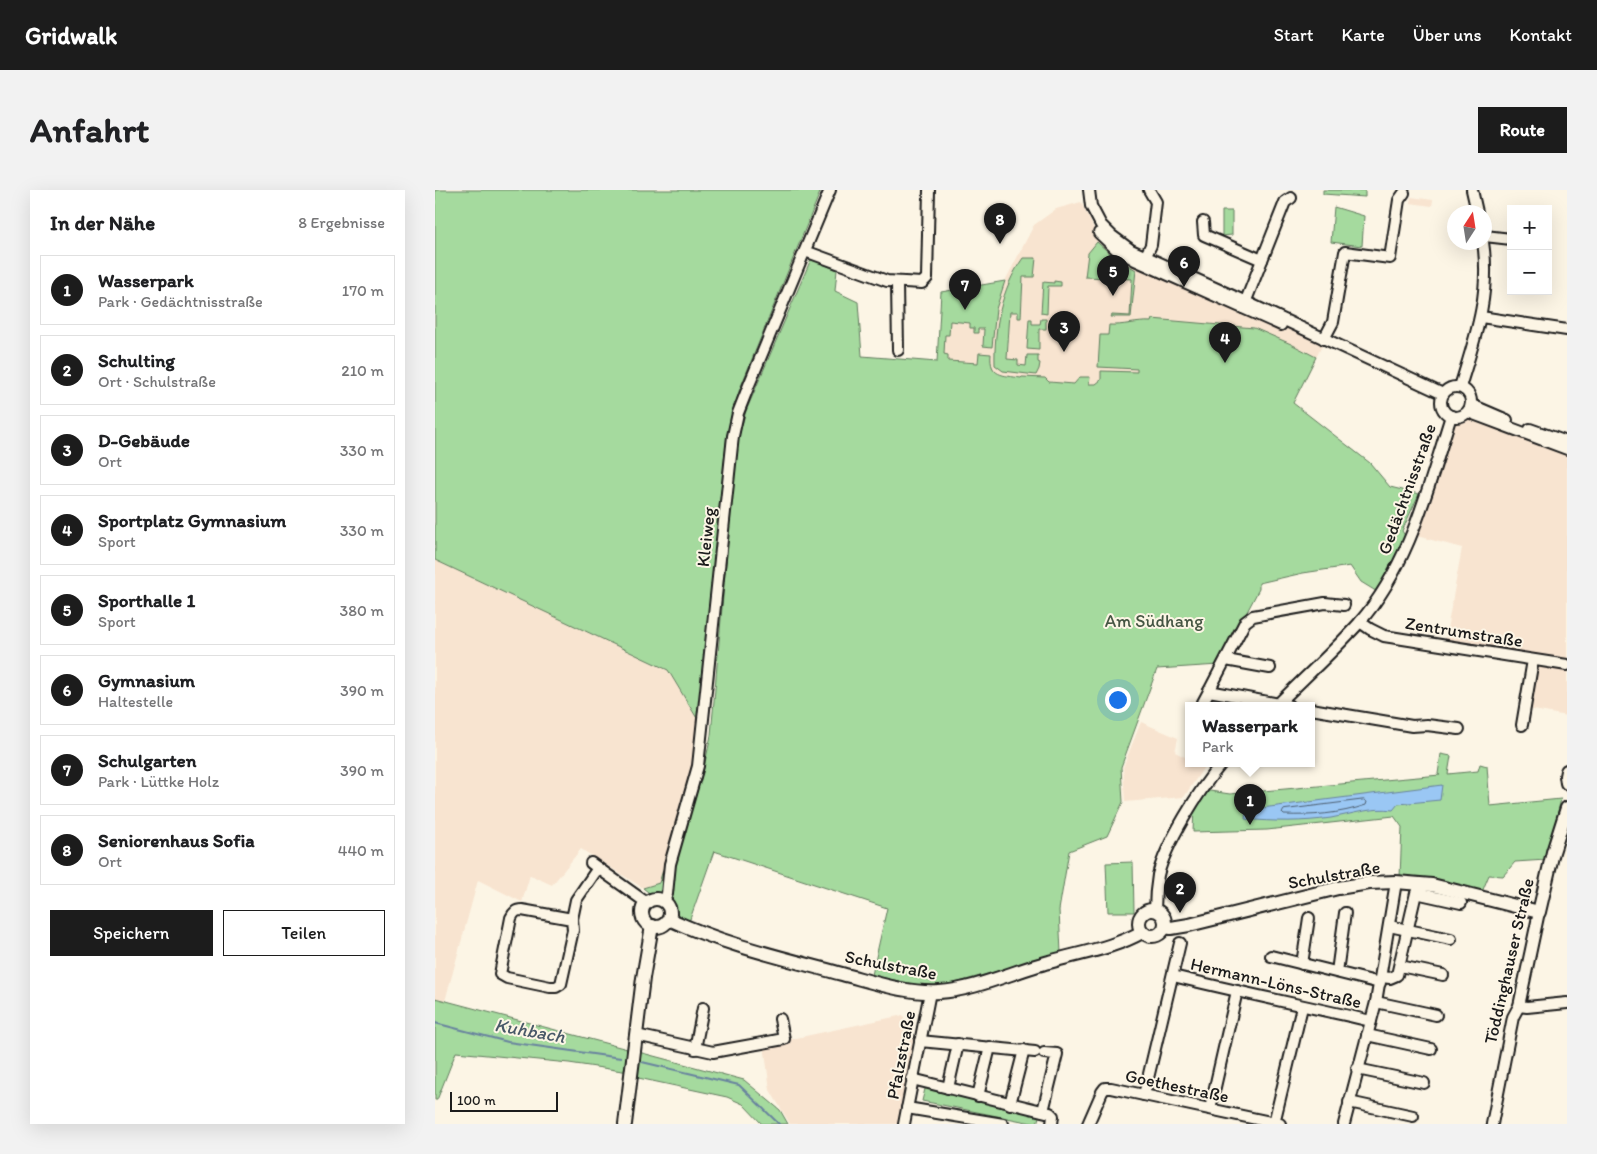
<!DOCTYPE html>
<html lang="de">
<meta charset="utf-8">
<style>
:root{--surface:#fff;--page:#f2f2f2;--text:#202124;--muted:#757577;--line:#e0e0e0;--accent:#1c1c1c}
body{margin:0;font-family:Itim,sans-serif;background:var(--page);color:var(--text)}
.controls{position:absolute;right:15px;top:15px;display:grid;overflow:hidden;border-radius:0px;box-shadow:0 5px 20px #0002}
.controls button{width:45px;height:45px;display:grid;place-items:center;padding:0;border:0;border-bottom:1px solid var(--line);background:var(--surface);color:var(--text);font:25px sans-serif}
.compass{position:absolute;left:1012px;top:15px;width:45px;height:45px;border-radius:50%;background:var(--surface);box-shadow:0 5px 20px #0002;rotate:12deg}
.scale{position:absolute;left:15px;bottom:12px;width:108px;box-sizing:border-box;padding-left:5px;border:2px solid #1c1c1c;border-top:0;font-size:14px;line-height:18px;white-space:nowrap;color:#1c1c1c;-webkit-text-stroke:4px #fcf5e5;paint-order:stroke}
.you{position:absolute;left:682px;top:509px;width:18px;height:18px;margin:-12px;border:4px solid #fff;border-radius:50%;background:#1a73e8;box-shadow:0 0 0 8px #1a73e833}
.badge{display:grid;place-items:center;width:32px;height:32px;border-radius:50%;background:var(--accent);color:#fff;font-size:16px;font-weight:700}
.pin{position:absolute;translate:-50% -41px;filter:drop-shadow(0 1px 2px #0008)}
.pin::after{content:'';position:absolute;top:26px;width:18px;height:15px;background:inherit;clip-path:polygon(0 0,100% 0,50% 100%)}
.popup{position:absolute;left:750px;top:512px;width:130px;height:65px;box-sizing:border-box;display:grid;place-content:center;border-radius:0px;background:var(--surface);filter:drop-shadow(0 1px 4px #0005);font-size:16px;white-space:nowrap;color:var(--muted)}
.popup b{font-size:19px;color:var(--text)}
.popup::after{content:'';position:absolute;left:50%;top:100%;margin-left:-10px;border:10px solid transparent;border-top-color:var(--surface)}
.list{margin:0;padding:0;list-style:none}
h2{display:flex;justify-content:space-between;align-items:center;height:65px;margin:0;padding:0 20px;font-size:21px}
h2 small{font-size:16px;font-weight:400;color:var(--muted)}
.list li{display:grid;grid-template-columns:32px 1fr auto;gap:15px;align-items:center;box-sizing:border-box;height:70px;margin:0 10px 10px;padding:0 10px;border:1px solid var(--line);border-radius:0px}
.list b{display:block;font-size:19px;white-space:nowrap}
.list p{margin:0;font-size:16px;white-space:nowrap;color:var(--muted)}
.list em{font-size:16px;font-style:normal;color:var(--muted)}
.actions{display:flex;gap:10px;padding:15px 20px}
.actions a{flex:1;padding:11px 0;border:1px solid var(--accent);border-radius:0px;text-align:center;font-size:18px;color:var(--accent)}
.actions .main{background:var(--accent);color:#fff}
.map{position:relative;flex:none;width:1132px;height:934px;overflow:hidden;border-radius:0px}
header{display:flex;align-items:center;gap:30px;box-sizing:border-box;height:70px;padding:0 25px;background:var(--accent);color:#fff}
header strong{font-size:24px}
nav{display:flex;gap:28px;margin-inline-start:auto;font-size:18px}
.intro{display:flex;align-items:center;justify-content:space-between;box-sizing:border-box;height:120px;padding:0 30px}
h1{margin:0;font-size:35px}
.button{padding:12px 22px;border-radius:0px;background:var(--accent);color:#fff;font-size:18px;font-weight:700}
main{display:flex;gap:30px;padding:0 30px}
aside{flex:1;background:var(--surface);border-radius:0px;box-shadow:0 5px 20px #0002}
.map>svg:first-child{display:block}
</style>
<header>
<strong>Gridwalk</strong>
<nav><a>Start</a><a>Karte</a><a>Über uns</a><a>Kontakt</a></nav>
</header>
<div class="intro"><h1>Anfahrt</h1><a class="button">Route</a></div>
<main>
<aside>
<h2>In der Nähe<small>8 Ergebnisse</small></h2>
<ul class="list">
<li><span class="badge">1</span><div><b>Wasserpark</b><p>Park · Gedächtnisstraße</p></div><em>170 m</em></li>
<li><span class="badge">2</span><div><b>Schulting</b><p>Ort · Schulstraße</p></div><em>210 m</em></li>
<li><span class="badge">3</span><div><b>D-Gebäude</b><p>Ort</p></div><em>330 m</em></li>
<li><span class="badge">4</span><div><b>Sportplatz Gymnasium</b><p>Sport</p></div><em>330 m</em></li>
<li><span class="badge">5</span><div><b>Sporthalle 1</b><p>Sport</p></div><em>380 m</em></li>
<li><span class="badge">6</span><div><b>Gymnasium</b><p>Haltestelle</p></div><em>390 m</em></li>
<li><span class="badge">7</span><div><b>Schulgarten</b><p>Park · Lüttke Holz</p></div><em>390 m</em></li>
<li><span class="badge">8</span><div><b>Seniorenhaus Sofia</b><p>Ort</p></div><em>440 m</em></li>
</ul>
<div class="actions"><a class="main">Speichern</a><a>Teilen</a></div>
</aside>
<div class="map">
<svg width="1132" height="934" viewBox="0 0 1132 934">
<rect width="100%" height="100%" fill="#fcf5e5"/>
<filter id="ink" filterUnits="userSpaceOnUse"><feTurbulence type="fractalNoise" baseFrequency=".02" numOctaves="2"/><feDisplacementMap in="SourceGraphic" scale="10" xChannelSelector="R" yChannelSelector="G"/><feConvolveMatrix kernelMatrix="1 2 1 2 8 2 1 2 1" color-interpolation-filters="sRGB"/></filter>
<g filter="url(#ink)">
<g fill="#f8e4d0">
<polygon points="976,7 998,10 997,16 975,13"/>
<polygon points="646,12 660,41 704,74 888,154 858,213 602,191 502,172 506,102 570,91 599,35 621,19"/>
<polygon points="1034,224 1132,263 1132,526 1093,519 1101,477 1008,461 1027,358 978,345 1016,228 1028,228"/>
<polygon points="0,370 233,480 263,530 259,566 252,596 224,693 208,698 146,659 117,695 95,685 87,712 43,690 10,811 0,808"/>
<polygon points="706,532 743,548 740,562 754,569 754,574 771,574 749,607 690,612 688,577"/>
<polygon points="468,825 480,852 464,934 355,934 335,900 329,855"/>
</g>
<g fill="#a5da9e" stroke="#607b5d">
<polygon points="0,0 386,0 304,201 292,245 263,530 233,480 0,370"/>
<polygon points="888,0 930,0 930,7 888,4"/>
<polygon points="899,17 929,26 927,56 896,52"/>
<polygon points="787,21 797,21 797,45 787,46"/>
<polygon points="662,52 678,66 701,80 696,127 676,127 677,125 695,126 697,89 650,87 653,63"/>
<path d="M588 68H601L599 87H588L586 128H583V122H575L572 169 583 170V175L591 176 592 165H603V172L605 173 604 179 601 185 568 181 560 175C559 138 566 99 588 68Z"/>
<path d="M376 69 402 80 400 101 423 112 427 166 502 172 506 102 570 91 561 119 557 157 548 156 549 139H543V143H539V138H535V133L515 131 514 145H510L509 164 513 165V171L543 173 544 163 556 164C554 187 568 185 586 188L587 187 610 188 614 192 639 194 645 187H655L654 194H661L666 190V181L702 182V179L663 177 665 145H673L674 135C688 136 702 131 716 132L717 129 819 138 856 154 881 167 858 213 935 273 955 297 984 304 967 341 973 350 944 403 926 392 915 376 868 383 824 393V399L784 475 722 479 686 577 688 612 672 646 634 661 624 720 626 763 499 799 437 785 452 718 279 661 254 732 245 728 208 698 224 693 239 643 246 649C259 615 269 581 276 545L301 256 311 221Z"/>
<polygon points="619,91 626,92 626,96 613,96 612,124 606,123 608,92 619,93"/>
<polygon points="594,129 597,129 597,134 605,134 606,129 611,129 611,139 604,139 604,160 592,159"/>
<polygon points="1006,564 1016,566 1013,584 1043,581 1045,574 1052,576 1055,616 1126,609 1111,670 1080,672 1068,686 1054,685 1047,702 965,687 967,637 959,626 832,640 758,642 759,616 768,600 795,604 1005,585 1003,584"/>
<polygon points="698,672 699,722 673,722 671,673"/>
<polygon points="0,808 309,890 345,920 353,934 327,934 308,914 292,907 194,886 194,882 134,873 21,862 2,910 0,910"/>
<polygon points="491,895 605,923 602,934 487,911"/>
</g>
<path fill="#9ac7f4" stroke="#68839e" d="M1007 595 1005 610 963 614 958 620C937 617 917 624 896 628 869 632 838 632 810 629L811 620Z"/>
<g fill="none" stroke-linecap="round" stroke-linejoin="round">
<path stroke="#4e6072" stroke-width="1" d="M929 610 932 612 931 615C905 624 876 626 849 625L847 623 849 620Z"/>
<g stroke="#68839e" stroke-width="2">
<polyline points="0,833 73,852 186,868"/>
<polyline points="207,872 304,895 344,934"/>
</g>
<defs>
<g id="minor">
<polyline points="654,0 656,16 666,35 677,46 696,60 811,112 1008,204"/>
<polyline points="1037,0 1042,22"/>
<polyline points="768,32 769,45 827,70"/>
<polyline points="664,43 681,59 700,70 846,135"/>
<polyline points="1050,46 1076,49"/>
<polyline points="370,61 452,91 487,93 492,88 494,0"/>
<polyline points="708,72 716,55 721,12 714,0"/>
<polyline points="462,93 463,160"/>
<polyline points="808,118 850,12 856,8"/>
<polyline points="1046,127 1132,140"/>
<polyline points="889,149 898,132 910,62 955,68 964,10 969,3"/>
<circle cx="1021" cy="212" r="15"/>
<path d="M1025 197C1040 148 1056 105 1048 52"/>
<polyline points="1037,215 1072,230"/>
<polyline points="1033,222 1132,259"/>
<polyline points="1095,239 1132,252"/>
<polyline points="925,432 935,439 949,446 1132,475"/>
<polyline points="791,470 835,478"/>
<polyline points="766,516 774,501"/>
<path d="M841 516C868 489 898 462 924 433 975 375 993 297 1016 226"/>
<polyline points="855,516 774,501 810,432 818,426 890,413 909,415"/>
<polyline points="876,519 977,536 992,535 1024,539"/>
<polyline points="1087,535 1098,470"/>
<polyline points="156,673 212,713"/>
<polyline points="229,711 232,704 235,674 263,576 298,246 303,223 314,195 395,0"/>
<path d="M720 720C720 708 721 697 723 685 731 653 764 600 786 574"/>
<path d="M137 729 138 740 126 794 121 797H115L72 788 65 784 76 728C79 722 81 720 87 720L137 729 141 710 163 678"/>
<polyline points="954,736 1016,749"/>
<polyline points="836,766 945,793"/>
<polyline points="867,774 874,728"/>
<polyline points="965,776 1008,785"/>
<polyline points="902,782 910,723"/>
<path d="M738 786C804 802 870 816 936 831"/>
<polyline points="946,787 955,788 962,785 981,703 1026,713"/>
<polyline points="941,812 1001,825"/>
<polyline points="1084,816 1092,817 1132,813"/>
<polyline points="201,845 278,862 349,849 345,829"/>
<polyline points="932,845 996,859"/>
<polyline points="485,851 600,862"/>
<polyline points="260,859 268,818"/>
<polyline points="922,879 989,893"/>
<polyline points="477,889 615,923 618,926 617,934"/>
<polyline points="513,898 523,854"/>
<polyline points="709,905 745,753"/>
<polyline points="543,906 555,857"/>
<polyline points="914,912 978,926"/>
<polyline points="575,914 589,860"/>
<polyline points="472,918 568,934"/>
<polyline points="775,919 802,801"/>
<polyline points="608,921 622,864 609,863"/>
<polyline points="839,933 867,817"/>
<polyline points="469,934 495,802"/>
<polyline points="653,934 667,902 670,898 676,898 845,934"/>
<polyline points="909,934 941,812 961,692"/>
<polyline points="1057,934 1078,827 1084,816 1104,722"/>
</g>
<g id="major">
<polyline points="1132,581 1131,586 1132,593"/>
<circle cx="221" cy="723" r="14"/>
<circle cx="717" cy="733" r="13"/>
<path d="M234 729C290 755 348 768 407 784 438 792 472 804 504 802 540 800 579 781 614 772 645 763 679 758 707 742"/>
<polyline points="730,737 736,738 754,735 903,698 934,693 961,692 997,695 1104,722 1118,662 1132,618"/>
<polyline points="190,934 208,788 217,736"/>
</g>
</defs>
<use href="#minor" stroke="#1c1c1c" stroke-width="14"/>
<use href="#major" stroke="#1c1c1c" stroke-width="16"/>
<use href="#minor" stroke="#fcf5e5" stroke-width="10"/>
<use href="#major" stroke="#fcf5e5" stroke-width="12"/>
</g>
</g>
<g text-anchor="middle" stroke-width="4" stroke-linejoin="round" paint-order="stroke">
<g font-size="18" fill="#1c1c1c" stroke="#fcf5e5">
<text transform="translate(972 299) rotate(-70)" y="6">Gedächtnisstraße</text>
<text transform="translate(271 347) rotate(-84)" y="6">Kleiweg</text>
<text transform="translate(1029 442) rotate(9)" y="6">Zentrumstraße</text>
<text transform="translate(899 685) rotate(-10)" y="6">Schulstraße</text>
<text transform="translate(1074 771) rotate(-77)" y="6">Töddinghauser Straße</text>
<text transform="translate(456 775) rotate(11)" y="6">Schulstraße</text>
<text transform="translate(841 793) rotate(13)" y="6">Hermann-Löns-Straße</text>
<text transform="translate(466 865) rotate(-79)" y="6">Pfalzstraße</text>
<text transform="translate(742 896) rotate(12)" y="6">Goethestraße</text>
</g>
<g font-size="18" fill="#455543" stroke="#fcf5e5">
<text x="719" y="437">Am Südhang</text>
</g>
<g font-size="19" font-style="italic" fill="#485868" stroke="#fcf5e5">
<text transform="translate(95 840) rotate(10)" y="7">Kuhbach</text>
</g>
</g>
</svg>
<div class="controls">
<button>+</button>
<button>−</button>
</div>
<svg class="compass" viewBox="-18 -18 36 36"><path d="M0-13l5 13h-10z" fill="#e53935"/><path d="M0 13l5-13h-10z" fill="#757577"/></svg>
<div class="scale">100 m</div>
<div class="you"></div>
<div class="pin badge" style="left:815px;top:635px">1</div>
<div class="popup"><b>Wasserpark</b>Park</div>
<div class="pin badge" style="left:745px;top:723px">2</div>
<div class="pin badge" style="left:629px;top:162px">3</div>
<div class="pin badge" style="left:790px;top:173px">4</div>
<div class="pin badge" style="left:678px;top:106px">5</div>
<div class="pin badge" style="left:749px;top:97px">6</div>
<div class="pin badge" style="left:530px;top:120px">7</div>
<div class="pin badge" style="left:565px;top:54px">8</div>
</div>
</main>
